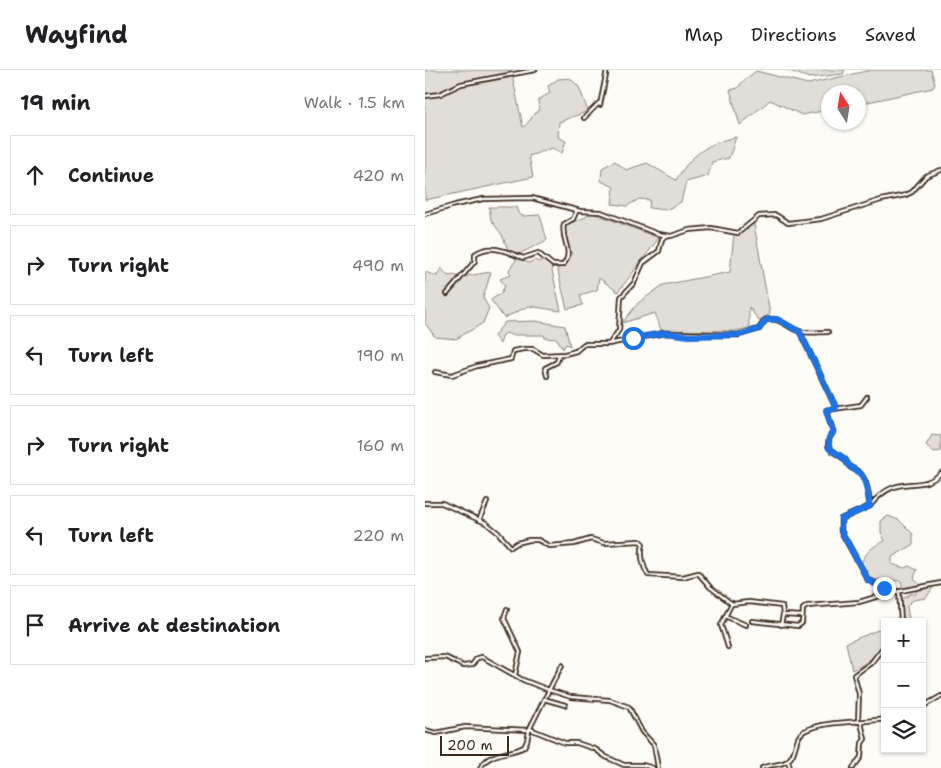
<!DOCTYPE html>
<meta charset="utf-8">
<style>
:root{--surface:#fff;--page:#f2f2f2;--text:#202124;--muted:#757577;--line:#e0e0e0}
body{margin:0;font-family:"Shantell Sans",sans-serif;background:var(--page);color:var(--text)}
.controls{position:absolute;right:15px;bottom:15px;display:grid;overflow:hidden;border-radius:0px;box-shadow:0 1px 4px #0004}
.controls button{width:45px;height:45px;display:grid;place-items:center;padding:0;border:0;border-bottom:1px solid var(--line);background:var(--surface);color:var(--text);font:25px sans-serif}
.compass{position:absolute;left:396px;top:15px;width:45px;height:45px;border-radius:50%;background:var(--surface);box-shadow:0 1px 4px #0004;rotate:348deg}
.scale{position:absolute;left:15px;bottom:12px;width:69px;box-sizing:border-box;padding-left:5px;border:2px solid #3b2a1e;border-top:0;font-size:14px;line-height:18px;white-space:nowrap;color:#3b2a1e;-webkit-text-stroke:4px #fdfcf7;paint-order:stroke}
.stop{position:absolute;width:15px;height:15px;margin:-11px;border:4px solid #1a73e8;border-radius:50%;background:#fff}
.stop.end{background:#1a73e8;border-color:#fff;box-shadow:0 1px 5px #0008}
.list{margin:0;padding:0;list-style:none}
h2{display:flex;justify-content:space-between;align-items:center;height:65px;margin:0;padding:0 20px;font-size:21px}
h2 small{font-size:16px;font-weight:400;color:var(--muted)}
.list li{display:grid;grid-template-columns:32px 1fr auto;gap:15px;align-items:center;box-sizing:border-box;height:80px;margin:0 10px 10px;padding:0 10px;border:1px solid var(--line);border-radius:0px}
.list b{display:block;font-size:19px;white-space:nowrap}
.list em{font-size:16px;font-style:normal;color:var(--muted)}
.icon{flex:none;width:28px;height:28px;fill:none;stroke:currentColor;stroke-width:2;stroke-linecap:round;stroke-linejoin:round}
.map{position:relative;flex:none;width:516px;height:698px;overflow:hidden}
header{display:flex;align-items:center;gap:30px;box-sizing:border-box;height:70px;padding:0 25px;background:var(--surface);border-bottom:1px solid var(--line)}
header strong{font-size:24px}
nav{display:flex;gap:28px;margin-inline-start:auto;font-size:18px}
main{display:flex}
aside{flex:1;background:var(--surface)}
.map>svg:first-child{display:block}
</style>
<header>
<strong>Wayfind</strong>
<nav><a>Map</a><a>Directions</a><a>Saved</a></nav>
</header>
<main>
<aside>
<h2>19 min<small>Walk · 1.5 km</small></h2>
<ul class="list">
<li><svg class="icon" aria-label="ahead" viewBox="0 0 24 24"><path d="M12 20V5M6 11l6-6 6 6"/></svg><div><b>Continue</b></div><em>420 m</em></li>
<li><svg class="icon" aria-label="right" viewBox="0 0 24 24"><path d="M7 20v-9h11M14 6l5 5-5 5"/></svg><div><b>Turn right</b></div><em>490 m</em></li>
<li><svg class="icon" aria-label="left" viewBox="0 0 24 24"><path d="M17 20v-9H6M10 6l-5 5 5 5"/></svg><div><b>Turn left</b></div><em>190 m</em></li>
<li><svg class="icon" aria-label="right" viewBox="0 0 24 24"><path d="M7 20v-9h11M14 6l5 5-5 5"/></svg><div><b>Turn right</b></div><em>160 m</em></li>
<li><svg class="icon" aria-label="left" viewBox="0 0 24 24"><path d="M17 20v-9H6M10 6l-5 5 5 5"/></svg><div><b>Turn left</b></div><em>220 m</em></li>
<li><svg class="icon" aria-label="arrive" viewBox="0 0 24 24"><path d="M6 21V4h12l-3 4 3 4H6"/></svg><div><b>Arrive at destination</b></div></li>
</ul>
</aside>
<div class="map">
<svg width="516" height="698" viewBox="0 0 516 698">
<rect width="100%" height="100%" fill="#fdfcf7"/>
<filter id="ink" filterUnits="userSpaceOnUse"><feTurbulence type="fractalNoise" baseFrequency=".02" numOctaves="2"/><feDisplacementMap in="SourceGraphic" scale="10" xChannelSelector="R" yChannelSelector="G"/><feConvolveMatrix kernelMatrix="1 2 1 2 8 2 1 2 1" color-interpolation-filters="sRGB"/></filter>
<g filter="url(#ink)">
<g fill="#e1ded7" stroke="#8e847a">
<path d="M0 0H86L98 57C105 53 106 45 114 41L113 30 125 23 123 16 133 9 145 8 154 17 163 41 134 52 133 67 141 71 137 83 127 78 104 86 108 107 0 130Z"/>
<polygon points="362,0 420,0 418,4 384,8"/>
<polygon points="446,0 506,0 510,14 508,18 434,34 433,22 403,22 403,40 377,45 345,30 315,55 305,20 313,18 318,11 331,1 383,14"/>
<path d="M311 67 304 88 287 92 283 106 261 112 256 132 241 140 224 138 225 130 214 129 202 136 187 134 189 117 176 111 177 98 190 91 201 100 222 93 251 110C266 85 282 73 311 67Z"/>
<polygon points="64,137 91,137 93,143 98,146 115,145 122,170 90,186 104,193 109,190 115,192 116,188 126,196 136,241 104,236 79,248 66,230 76,223 80,216 75,209 86,205 84,200 91,190 89,186 86,187 77,165 66,150"/>
<polygon points="165,142 234,168 193,222 174,208 172,220 155,225 158,235 142,239 132,198 139,197 147,184 139,163 141,155 161,147"/>
<polygon points="329,154 345,244 334,251 324,237 324,258 310,261 236,260 230,243 197,253 213,233 238,215 305,202 309,163"/>
<polygon points="16,198 23,206 28,205 36,207 66,202 58,228 64,238 58,253 31,269 10,267 0,253 0,202 12,206"/>
<polygon points="111,251 140,256 145,276 141,274 138,279 132,269 120,268 119,265 86,265 81,263 78,265 75,274 69,266 80,252"/>
<polygon points="507,365 516,366 516,381 509,382 501,375"/>
<path d="M463 446 474 450 488 464V475L467 487V494L479 498 484 496 492 500 489 508 496 516 478 519 476 511 443 509 435 496C439 484 448 475 460 471L456 462V451Z"/>
<polygon points="500,516 509,516 501,528 488,530 482,536 484,550 476,552 477,529 487,523 490,525 492,519 498,520"/>
<path d="M460 557C460 579 446 592 427 600L421 573Z"/>
</g>
<g fill="none" stroke-linecap="round" stroke-linejoin="round">
<defs>
<g id="street">
<polyline points="0,26 15,24 36,14 110,0"/>
<polyline points="175,35 182,0"/>
<polyline points="159,48 174,33"/>
<polyline points="0,144 30,135 58,129 107,128 155,141 176,142 233,164 246,166 264,160 286,158 313,163 334,146 351,145 363,153 396,149 456,130 481,125 487,122 501,106 516,100"/>
<path d="M22 224 50 191V184C66 173 83 182 98 188L113 183 128 195H138C150 181 135 170 139 154L148 149 152 140"/>
<polyline points="375,262 411,338"/>
<polyline points="185,273 194,260 196,227 209,213 218,193 234,181 237,169 240,166"/>
<path d="M10 302 27 305 52 296 86 289 88 281 99 279H108L118 285 140 284 151 281 159 274H183L239 263 313 265 334 259 340 250C355 246 361 257 374 261 382 264 394 262 403 262"/>
<polyline points="122,306 120,298 132,292 134,285"/>
<path d="M442 327 436 335 402 340 408 362C397 379 406 379 418 388 422 390 422 395 425 397 428 399 432 400 435 403 443 411 444 426 445 436L416 449V461L443 510 459 518 462 523"/>
<polyline points="0,433 17,433 61,453 76,465"/>
<path d="M445 436C473 400 494 425 516 403"/>
<polyline points="54,450 62,432"/>
<path d="M75 465 86 477 92 473 104 470H113L124 476 149 474 166 469 179 473 215 471 218 474C215 484 218 497 223 505L258 507 273 503 285 517 307 534 324 532 357 536 358 545 377 546"/>
<polyline points="474,521 476,552"/>
<polyline points="82,539 79,548 95,582 90,605"/>
<polyline points="300,546 321,555"/>
<polyline points="327,551 373,556 377,553 378,539 382,536 434,532 461,524 516,513"/>
<polyline points="356,555 358,545"/>
<polyline points="303,577 296,555 307,533"/>
<polyline points="0,588 20,587 38,596 47,595 52,588 57,587 98,610 124,620 137,595"/>
<polyline points="119,629 140,635"/>
<polyline points="497,637 516,626"/>
<polyline points="433,652 434,624 429,605 446,593 460,575"/>
<polyline points="105,659 140,673 152,673 170,679 181,687 199,695 218,695 228,698"/>
<polyline points="0,660 11,663 40,657 104,660 124,620 146,627 185,630 204,637 217,662 229,675 233,698"/>
<polyline points="363,691 365,698"/>
<path d="M55 698C65 681 83 685 99 677L102 671 104 661"/>
<path d="M337 698C345 694 355 696 362 691 373 684 368 668 379 661 400 650 436 653 460 649"/>
<polyline points="428,698 436,687 437,673 440,669 436,653"/>
</g>
</defs>
<use href="#street" stroke="#3b2a1e" stroke-width="6"/>
<use href="#street" stroke="#fdfcf7" stroke-width="2.5"/>
</g>
</g>
<g fill="none" stroke-linecap="round" stroke-linejoin="round" filter="url(#ink)">
<polyline stroke="#1a73e8" stroke-width="6" points="208,268 241,263 264,266 314,265 334,259 341,250 352,249 375,262 411,338 401,340 408,362 404,368 404,378 420,389 424,396 436,404 440,412 445,436 416,449 416,461 443,510 459,518"/>
</g>
</svg>
<div class="controls">
<button>+</button>
<button>−</button>
<button><svg class="icon" aria-label="layers" viewBox="0 0 24 24"><path d="M12 4l9 5-9 5-9-5zM3 14l9 5 9-5"/></svg></button>
</div>
<svg class="compass" viewBox="-18 -18 36 36"><path d="M0-13l5 13h-10z" fill="#e53935"/><path d="M0 13l5-13h-10z" fill="#757577"/></svg>
<div class="scale">200 m</div>
<div class="stop" style="left:208px;top:268px"></div>
<div class="stop end" style="left:459px;top:518px"></div>
</div>
</main>
